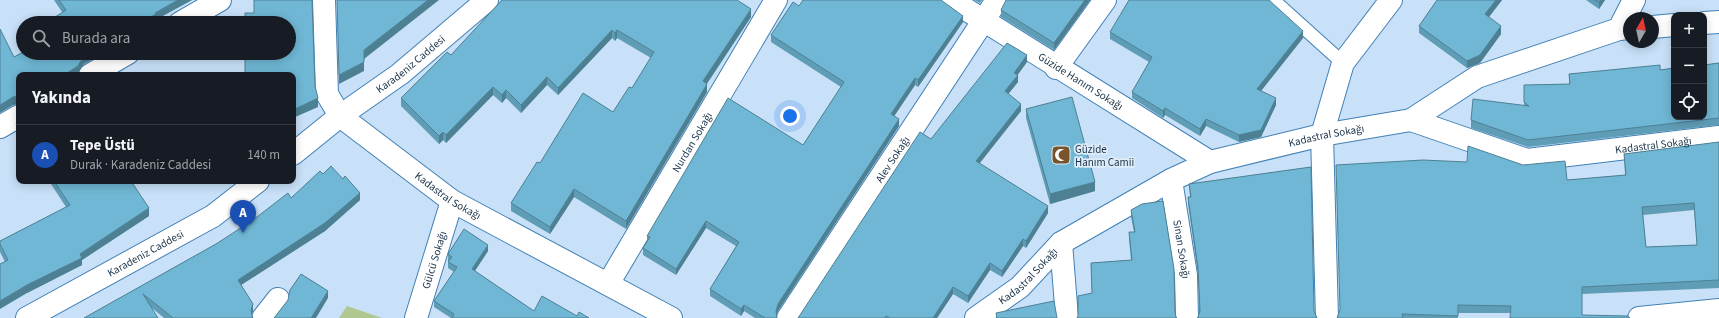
<!DOCTYPE html>
<html lang="tr">
<meta charset="utf-8">
<style>
:root{--surface:#171b24;--page:#242831;--text:#f1f3f6;--muted:#9ea1a6;--line:#363941;--accent:#2563eb}
body{margin:0;font-family:"Source Sans 3",sans-serif;background:var(--page);color:var(--text)}
.controls{position:absolute;right:12px;top:12px;display:grid;overflow:hidden;border-radius:8px;box-shadow:0 2px 10px #0003}
.controls button{width:36px;height:36px;display:grid;place-items:center;padding:0;border:0;border-bottom:1px solid var(--line);background:var(--surface);color:var(--text);font:20px sans-serif}
.compass{position:absolute;left:1623px;top:12px;width:36px;height:36px;border-radius:50%;background:var(--surface);box-shadow:0 2px 10px #0003;rotate:9deg}
.you{position:absolute;left:790px;top:116px;width:14px;height:14px;margin:-10px;border:3px solid #fff;border-radius:50%;background:#1a73e8;box-shadow:0 0 0 6px #1a73e833}
.badge{display:grid;place-items:center;width:26px;height:26px;border-radius:50%;background:var(--accent);color:#fff;font-size:13px;font-weight:700}
.pin{position:absolute;translate:-50% -33px;filter:drop-shadow(0 1px 2px #0008)}
.pin::after{content:'';position:absolute;top:21px;width:14px;height:12px;background:inherit;clip-path:polygon(0 0,100% 0,50% 100%)}
.list{margin:0;padding:0;list-style:none}
h2{display:flex;justify-content:space-between;align-items:center;height:52px;margin:0;padding:0 16px;font-size:17px}
h2 small{font-size:13px;font-weight:400;color:var(--muted)}
.list li{display:grid;grid-template-columns:26px 1fr auto;gap:12px;align-items:center;box-sizing:border-box;height:60px;padding:0 16px;border-top:1px solid var(--line)}
.list b{display:block;font-size:15px;white-space:nowrap}
.list p{margin:0;font-size:13px;white-space:nowrap;color:var(--muted)}
.list em{font-size:13px;font-style:normal;color:var(--muted)}
.icon{flex:none;width:22px;height:22px;fill:none;stroke:currentColor;stroke-width:2;stroke-linecap:round;stroke-linejoin:round}
.map{position:relative;flex:none;width:1719px;height:318px;overflow:hidden}
.search{position:absolute;background:var(--surface);box-shadow:0 2px 10px #0003;left:16px;top:16px;width:280px;height:44px;display:flex;align-items:center;gap:10px;box-sizing:border-box;padding:0 14px;border-radius:22px;color:var(--muted);font-size:15px}
.panel{position:absolute;background:var(--surface);box-shadow:0 2px 10px #0003;left:16px;top:72px;width:280px;height:112px;border-radius:8px}
.map>svg:first-child{display:block}
</style>
<div class="map">
<svg width="1719" height="318" viewBox="0 0 1719 318">
<rect width="100%" height="100%" fill="#c8e1f8"/>
<polygon fill="#b0c790" points="347,306 382,318 339,318"/>
<g fill="none" stroke-linecap="round" stroke-linejoin="round">
<defs>
<polyline id="service" points="1273,0 1343,63"/>
<g id="minor">
<path id="s1" d="M324 0 327 94 340 116 452 201 671 318"/>
<path id="s2" d="M951 0 1210 162"/>
<polyline points="180,23 220,0"/>
<polyline points="1704,23 1719,22"/>
<polyline points="1653,27 1674,25"/>
<polyline points="1619,29 1634,0"/>
<polyline points="1056,68 1105,0"/>
<polyline points="90,75 128,53"/>
<polyline points="1411,120 1477,77 1619,29 1629,28"/>
<polyline points="0,127 19,116"/>
<path id="s3" d="M1171 180 1186 275 1187 318"/>
<polyline points="1061,243 1067,318"/>
<path id="s4" d="M608 284 776 0"/>
<polyline points="263,318 278,299"/>
<path id="s5" d="M416 318 452 201"/>
<path id="s6" d="M788 318 997 0"/>
<path id="s7" d="M976 318 1020 287 1061 243 1171 180 1210 162 1322 135 1411 120 1527 160 1719 137"/>
<polyline points="1327,318 1322,135 1343,63 1391,0"/>
<polyline points="1639,318 1719,310"/>
</g>
<g id="secondary">
<path id="s8" d="M293 154 340 116 400 74 487 0"/>
<path id="s9" d="M27 318 213 216 258 181"/>
</g>
</defs>
<use href="#service" stroke="#4180b5" stroke-width="15"/>
<use href="#minor" stroke="#4180b5" stroke-width="24"/>
<use href="#secondary" stroke="#4180b5" stroke-width="24"/>
<use href="#service" stroke="#fff" stroke-width="13"/>
<use href="#minor" stroke="#fff" stroke-width="22"/>
<use href="#secondary" stroke="#fff" stroke-width="22"/>
</g>
<g fill="#5f9db6" fill-rule="evenodd">
<polygon points="54,0 192,0 157,19 157,21 62,12"/>
<polygon points="502,0 751,17 707,84 707,92 626,229 574,197 550,234 511,211 511,203 540,163 613,112 632,88 651,58 617,38 615,41 612,38 558,95 547,85 521,113 506,98 502,103 493,95 446,143 443,140 439,144 401,106 401,98 451,55"/>
<polygon points="974,0 982,0 980,3"/>
<polygon points="1090,0 1054,50 1001,17 1001,10"/>
<polygon points="1437,0 1502,0 1489,17 1501,34 1480,63 1467,68 1419,33 1419,26"/>
<polygon points="1586,0 1605,0 1599,9"/>
<polygon points="799,6 963,22 918,87 915,85 894,116 899,126 778,311 777,314 777,318 755,318 744,311 741,316 710,296 710,289 736,246 706,228 676,275 643,255 643,248 647,241 647,236 803,145 841,87 771,42 771,35"/>
<polygon points="1110,32 1303,38 1261,91 1276,105 1261,137 1239,142 1206,126 1200,136 1165,115 1163,118 1132,98 1132,92 1149,62 1110,39"/>
<polygon points="1027,62 1017,75 1018,82 1008,94 1021,111 979,163 1048,213 1026,248 1023,246 1002,277 990,270 968,303 953,294 937,318 798,318 931,139"/>
<polygon points="1719,63 1719,125 1528,147 1471,128 1471,120 1524,105 1524,85 1569,84 1569,74 1660,70"/>
<polygon points="1026,109 1095,191 1050,204 1026,118"/>
<polygon points="19,122 19,137 16,132 16,124"/>
<path d="M1719 142V288L1582 294 1511 313H1458V318H1337L1339 311 1567 180 1625 175 1624 154ZM1694 210 1697 245 1646 247 1643 215Z"/>
<polygon points="1311,167 1198,317 1199,311 1198,275 1188,204 1188,197 1190,197 1189,184"/>
<polygon points="323,174 360,200 325,231 241,285 253,311 251,315 253,318 164,318 152,308 84,318 216,244 291,198"/>
<polygon points="49,181 131,181 149,216 82,260 82,265 27,293 5,262 0,252 0,241 66,207"/>
<polygon points="1131,210 1175,312 1176,317 1078,316 1092,293 1091,263 1131,260 1129,239 1129,232 1134,232 1131,217"/>
<polygon points="488,251 475,271 534,311 589,318 451,318 434,307 434,301 454,272 448,268 448,254"/>
</g>
<g fill="#4e8094">
<polygon points="178,0 192,0 157,19 157,21 154,23 142,23 155,13"/>
<polygon points="428,0 439,0 364,59 364,50"/>
<polygon points="1085,0 1090,0 1054,50 1054,43"/>
<polygon points="1496,0 1502,0 1485,22 1485,14"/>
<polygon points="1601,0 1605,0 1599,9 1599,2"/>
<polygon points="751,9 751,17 703,89 703,81"/>
<polygon points="963,16 963,22 918,87 918,80"/>
<polygon points="1501,26 1501,34 1480,63 1467,68 1467,61"/>
<polygon points="612,30 612,38 558,95 558,88"/>
<polygon points="617,30 617,38 615,41 615,33"/>
<polygon points="1303,31 1303,38 1257,96 1257,89"/>
<polygon points="90,53 104,53 84,64 78,73 75,75 64,75 84,56"/>
<polygon points="1027,55 1027,62 1014,80 1014,73"/>
<polygon points="364,62 364,71 339,84 339,75"/>
<polygon points="1018,75 1018,82 1005,98 1005,91"/>
<polygon points="547,77 547,85 521,113 521,105"/>
<polygon points="915,78 915,85 891,121 891,114"/>
<polygon points="707,84 707,92 626,229 626,221"/>
<polygon points="493,87 493,95 446,143 446,135"/>
<polygon points="506,90 506,98 502,103 502,95"/>
<polygon points="19,96 19,104 13,105 0,113 0,105 13,97"/>
<polygon points="318,98 318,107 293,118 293,110"/>
<polygon points="1276,98 1276,105 1261,137 1239,142 1239,135"/>
<polygon points="1021,104 1021,111 976,168 976,161"/>
<polygon points="1165,108 1165,115 1163,118 1163,111"/>
<polygon points="899,119 899,126 778,311 776,318 776,311 778,304"/>
<polygon points="1206,119 1206,126 1200,136 1200,129"/>
<polygon points="443,132 443,140 439,144 439,136"/>
<polygon points="1095,182 1095,191 1050,204 1050,194"/>
<polygon points="574,189 574,197 550,234 550,227"/>
<polygon points="360,193 360,200 325,231 238,287 238,280"/>
<polygon points="1048,206 1048,213 1026,248 1026,241"/>
<polygon points="149,208 149,216 82,260 82,265 27,293 0,309 0,301 80,254"/>
<polygon points="706,221 706,228 676,275 676,269"/>
<polygon points="1023,239 1023,246 1002,277 1002,271"/>
<polygon points="488,245 488,251 472,275 472,269"/>
<polygon points="990,263 990,270 968,303 968,296"/>
<polygon points="953,287 953,294 937,318 933,318"/>
<polygon points="328,291 328,298 316,318 311,318"/>
<polygon points="253,304 253,311 251,317 251,310"/>
<polygon points="744,305 744,311 741,316 741,309"/>
</g>
<g fill="#6fb7d4" stroke="#4e8094" fill-rule="evenodd">
<polygon points="59,0 178,0 155,13 157,13 142,23 46,23 66,10"/>
<polygon points="254,0 312,0 315,86 318,98 293,110 293,75 245,75 245,53 289,53 289,23 245,23 245,13 254,13"/>
<polygon points="337,0 428,0 364,50 364,62 339,75"/>
<polygon points="502,0 737,0 751,9 703,81 707,84 626,221 574,189 550,227 511,203 537,162 540,163 583,93 613,112 629,87 632,88 654,52 617,30 615,33 612,30 558,88 547,77 521,105 506,90 502,95 493,87 446,135 443,132 439,136 401,98 447,52 451,55"/>
<polygon points="803,0 941,0 963,16 918,80 915,78 891,114 899,119 778,304 776,311 777,318 765,318 744,305 741,309 710,289 739,242 706,221 676,269 643,248 650,237 647,236 728,98 803,145 844,82 771,35 793,2 799,6"/>
<polygon points="1006,0 1085,0 1054,43 1001,10"/>
<polygon points="1129,0 1269,0 1303,31 1257,89 1276,98 1261,130 1239,135 1206,119 1200,129 1165,108 1163,111 1132,92 1152,57 1110,32"/>
<polygon points="1437,0 1496,0 1485,14 1501,26 1480,55 1467,61 1419,26"/>
<polygon points="1595,0 1601,0 1599,2"/>
<polygon points="0,29 14,57 23,52 23,53 90,53 84,56 78,66 64,75 19,75 19,96 13,97 0,105"/>
<polygon points="1007,43 1027,55 1014,73 1018,75 1005,91 1021,104 976,161 1048,206 1026,241 1023,239 1002,271 990,263 968,296 953,287 933,318 890,318 886,316 885,318 798,318 920,132 931,139"/>
<polygon points="1719,63 1719,118 1528,140 1471,120 1473,99 1529,106 1524,102 1524,85 1570,84 1569,74 1660,65 1660,70 1674,68 1674,117 1704,117 1704,65"/>
<polygon points="1072,97 1095,182 1050,194 1026,109"/>
<polygon points="19,122 19,129 16,124"/>
<path d="M1719 142V280L1582 287V315L1628 316 1630 318H1510L1511 306 1458 305V316L1402 314 1403 318H1337L1340 310 1336 165 1423 160 1467 162 1468 146 1523 165 1565 161 1567 180 1626 175 1624 154ZM1694 203 1697 245 1646 247 1642 207Z"/>
<polygon points="331,166 343,179 345,176 360,193 325,223 238,280 253,304 251,310 252,316 253,318 173,318 143,294 158,318 84,318 216,244 253,220 288,193 291,198 320,171 323,174"/>
<polygon points="1311,167 1314,311 1317,318 1197,318 1198,317 1200,311 1198,268 1188,197 1191,197 1189,184"/>
<polygon points="54,181 131,181 149,208 80,254 82,258 27,285 0,301 0,264 8,260 0,244 0,241 70,205"/>
<polygon points="1163,201 1174,269 1175,312 1176,317 1177,318 1077,318 1078,316 1078,296 1092,293 1091,263 1132,260 1129,232 1135,232 1131,210 1142,204"/>
<polygon points="464,229 488,245 472,269 534,311 542,296 577,316 579,312 589,318 452,318 454,314 434,301 457,267 448,262 452,257 448,254"/>
<polygon points="301,274 328,291 311,318 274,318 288,300 290,290"/>
<polygon points="1054,301 1057,318 997,318 996,313"/>
</g>
<defs>
<symbol id="mosque-square" viewBox="-11 -11 22 22"><rect x="-9" y="-9" width="18" height="18" rx="4" fill="#78542d" stroke="#e0edf8"/><path d="M3.5-4.9A6 6 0 1 0 3.5 4.9A5 5 0 1 1 3.5-4.9Z" fill="#fff"/></symbol>
</defs>
<g fill-rule="evenodd">
<use href="#mosque-square" x="1050" y="144" width="22" height="22"/>
</g>
<g text-anchor="middle" stroke-width="3.5" stroke-linejoin="round" paint-order="stroke">
<g font-size="11" fill="#19334a" stroke="#e0edf8">
<text dy="4" stroke="none"><textPath href="#s8" startOffset="148">Karadeniz Caddesi</textPath></text>
<text dy="4" stroke="none"><textPath href="#s2" startOffset="153">Güzide Hanım Sokağı</textPath></text>
<text dy="4" stroke="none"><textPath href="#s7" startOffset="403">Kadastral Sokağı</textPath></text>
<text dy="4" stroke="none"><textPath href="#s4" startOffset="165">Nurdan Sokağı</textPath></text>
<text dy="4" stroke="none"><textPath href="#s7" startOffset="739">Kadastral Sokağı</textPath></text>
<text dy="4" stroke="none"><textPath href="#s6" startOffset="190">Alev Sokağı</textPath></text>
<text dy="4" stroke="none"><textPath href="#s1" startOffset="254">Kadastral Sokağı</textPath></text>
<text dy="4" stroke="none"><textPath href="#s3" startOffset="70">Sinan Sokağı</textPath></text>
<text dy="4" stroke="none"><textPath href="#s9" startOffset="135">Karadeniz Caddesi</textPath></text>
<text dy="4" stroke="none"><textPath href="#s5" startOffset="61">Gülcü Sokağı</textPath></text>
<text dy="4" stroke="none"><textPath href="#s7" startOffset="67">Kadastral Sokağı</textPath></text>
</g>
<g font-size="11" fill="#19334a" stroke="#e0edf8" text-anchor="start">
<text x="1075" y="153">Güzide<tspan x="1075" dy="13">Hanım Camii</tspan></text>
</g>
</g>
</svg>
<div class="controls">
<button>+</button>
<button>−</button>
<button><svg class="icon" aria-label="locate" viewBox="0 0 24 24"><circle cx="12" cy="12" r="6"/><path d="M12 2v4M12 18v4M2 12h4M18 12h4"/></svg></button>
</div>
<svg class="compass" viewBox="-18 -18 36 36"><path d="M0-13l5 13h-10z" fill="#e53935"/><path d="M0 13l5-13h-10z" fill="#9ea1a6"/></svg>
<div class="you"></div>
<div class="pin badge" style="left:243px;top:233px;background:#1a4fb4">A</div>
<div class="search"><svg class="icon" aria-label="search" viewBox="0 0 24 24"><circle cx="10" cy="10" r="6"/><path d="M15 15l6 6"/></svg>Burada ara</div>
<section class="panel">
<h2>Yakında<small></small></h2>
<ul class="list">
<li><span class="badge" style="background:#1a4fb4">A</span><div><b>Tepe Üstü</b><p>Durak · Karadeniz Caddesi</p></div><em>140 m</em></li>
</ul>
</section>
</div>
